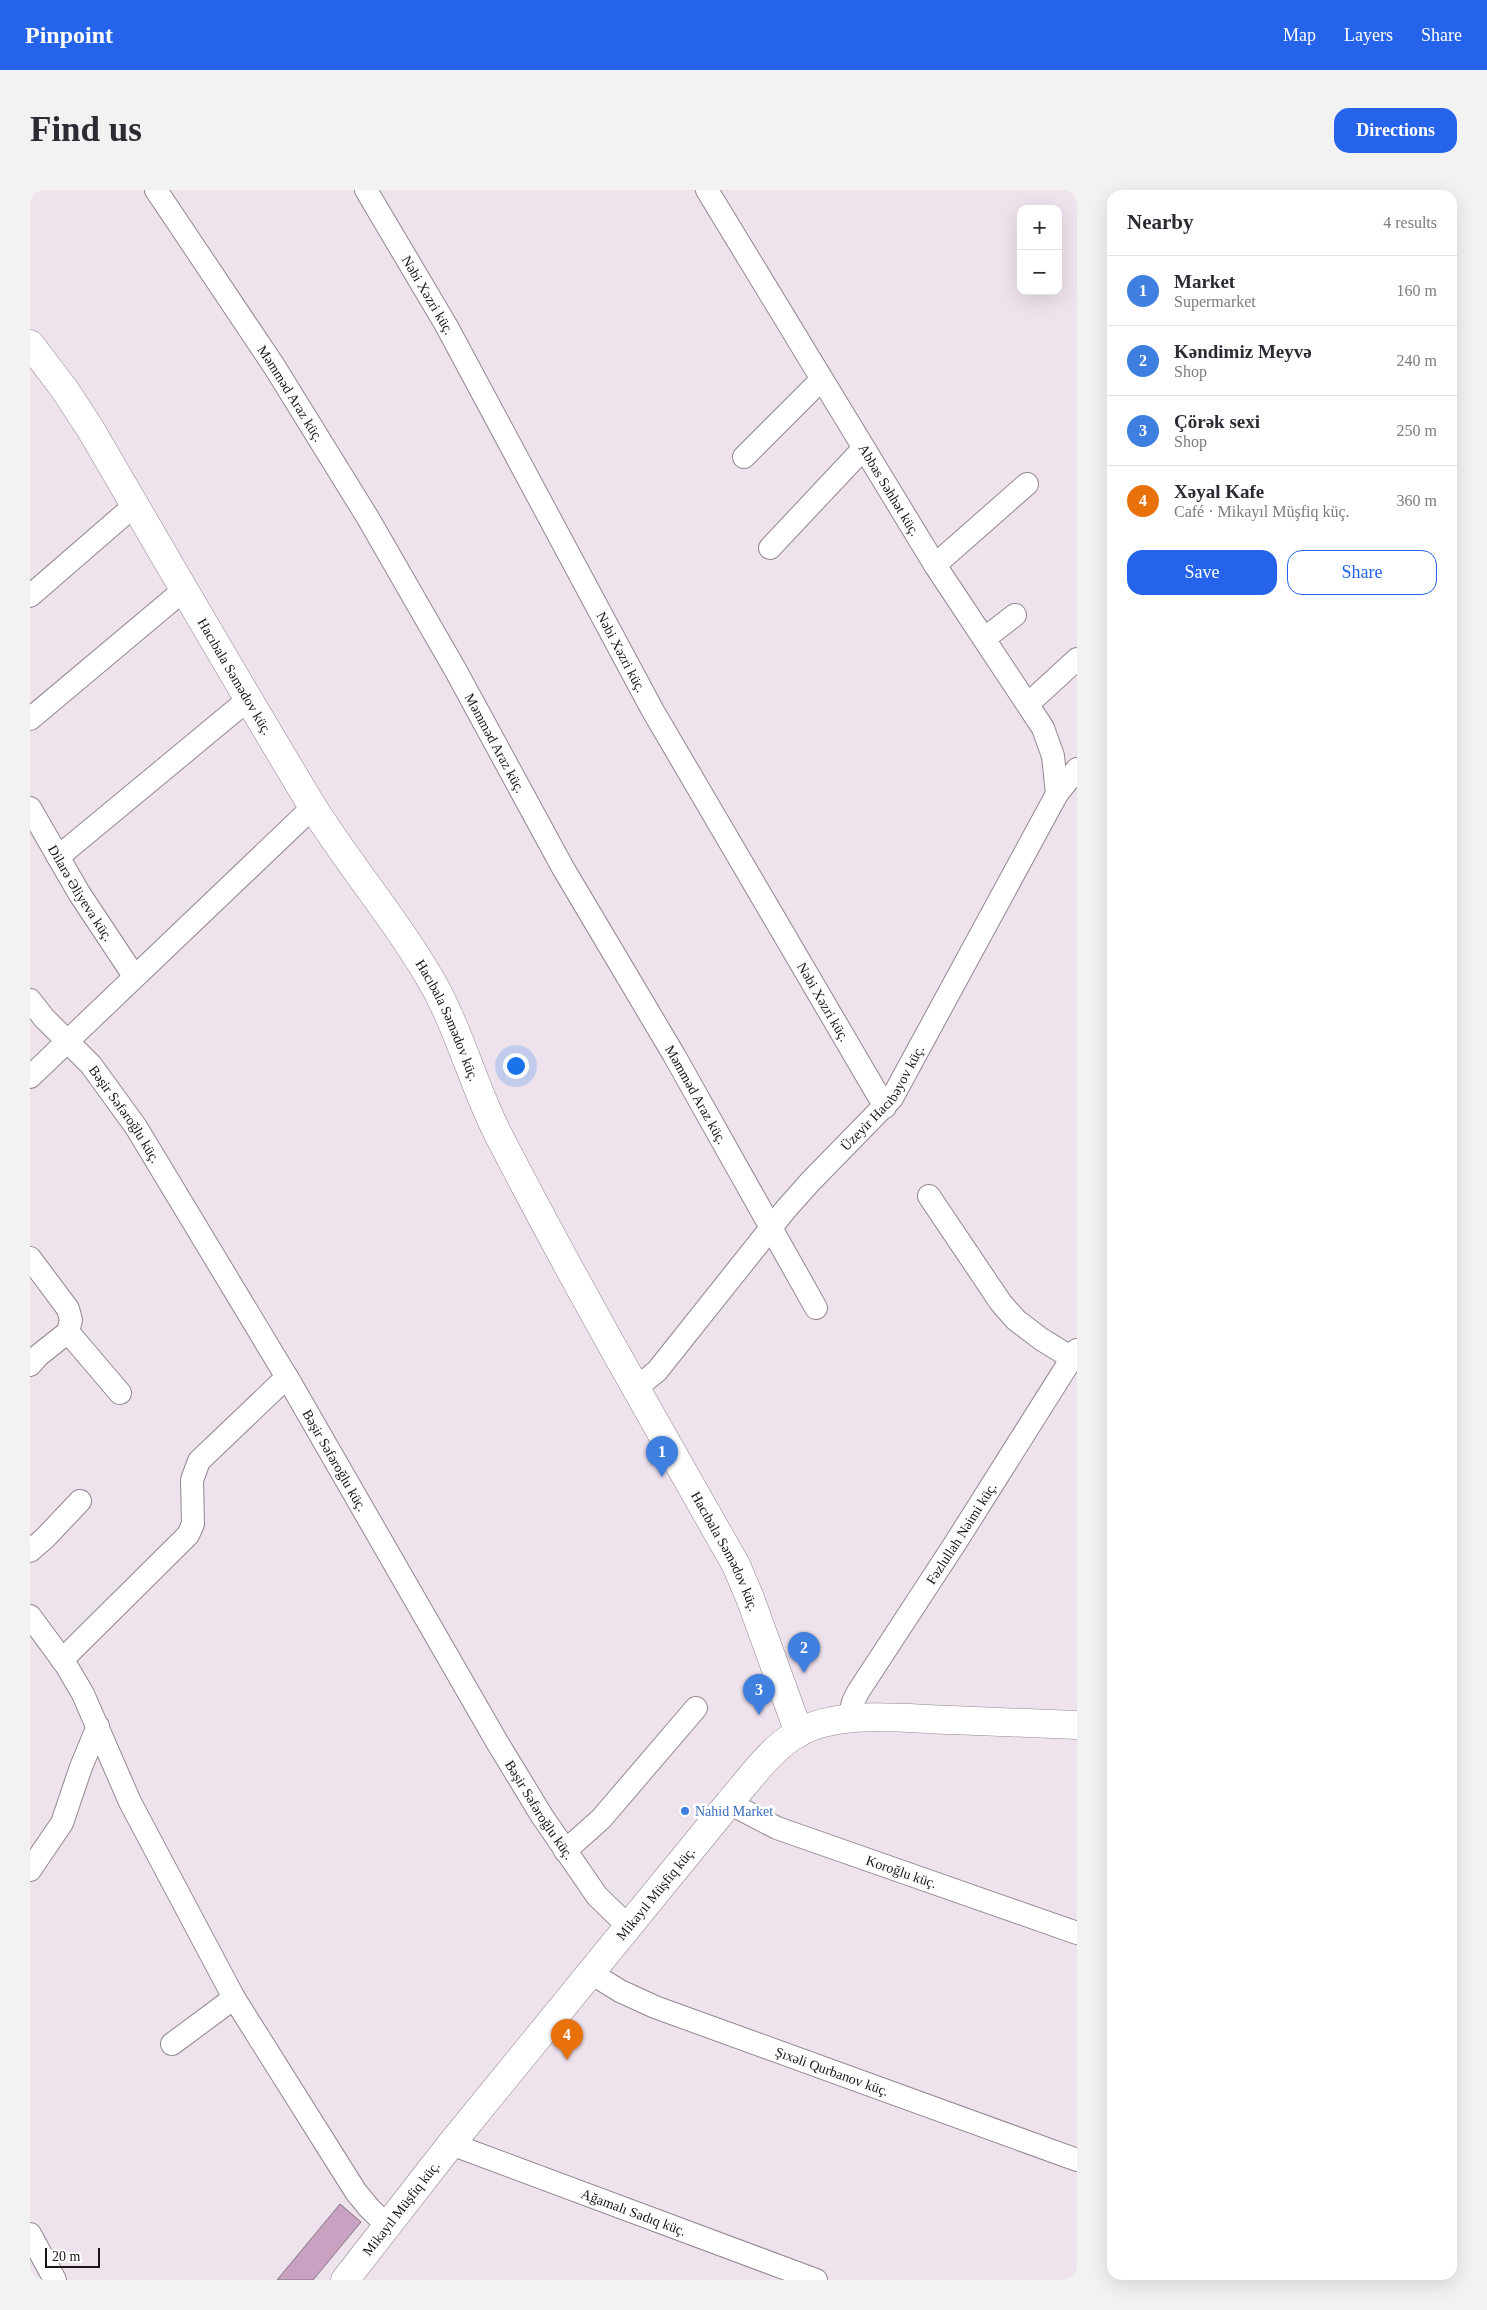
<!DOCTYPE html>
<meta charset="utf-8">
<style>
:root{--surface:#fff;--page:#f2f2f3;--text:#2b2b33;--muted:#7c7c81;--line:#e1e1e2;--accent:#2563eb}
body{margin:0;font-family:"Times New Roman",serif;background:var(--page);color:var(--text)}
.controls{position:absolute;right:15px;top:15px;display:grid;overflow:hidden;border-radius:10px;box-shadow:0 5px 20px #0002}
.controls button{width:45px;height:45px;display:grid;place-items:center;padding:0;border:0;border-bottom:1px solid var(--line);background:var(--surface);color:var(--text);font:25px sans-serif}
.scale{position:absolute;left:15px;bottom:12px;width:55px;box-sizing:border-box;padding-left:5px;border:2px solid #181417;border-top:0;font-size:14px;line-height:18px;white-space:nowrap;color:#181417;-webkit-text-stroke:4px #fff;paint-order:stroke}
.you{position:absolute;left:485px;top:875px;width:18px;height:18px;margin:-12px;border:4px solid #fff;border-radius:50%;background:#1a73e8;box-shadow:0 0 0 8px #1a73e833}
.badge{display:grid;place-items:center;width:32px;height:32px;border-radius:50%;background:var(--accent);color:#fff;font-size:16px;font-weight:700}
.pin{position:absolute;translate:-50% -41px;filter:drop-shadow(0 1px 2px #0008)}
.pin::after{content:'';position:absolute;top:26px;width:18px;height:15px;background:inherit;clip-path:polygon(0 0,100% 0,50% 100%)}
.list{margin:0;padding:0;list-style:none}
h2{display:flex;justify-content:space-between;align-items:center;height:65px;margin:0;padding:0 20px;font-size:21px}
h2 small{font-size:16px;font-weight:400;color:var(--muted)}
.list li{display:grid;grid-template-columns:32px 1fr auto;gap:15px;align-items:center;box-sizing:border-box;height:70px;padding:0 20px;border-top:1px solid var(--line)}
.list b{display:block;font-size:19px;white-space:nowrap}
.list p{margin:0;font-size:16px;white-space:nowrap;color:var(--muted)}
.list em{font-size:16px;font-style:normal;color:var(--muted)}
.actions{display:flex;gap:10px;padding:15px 20px}
.actions a{flex:1;padding:11px 0;border:1px solid var(--accent);border-radius:15px;text-align:center;font-size:18px;color:var(--accent)}
.actions .main{background:var(--accent);color:#fff}
.map{position:relative;flex:none;width:1047px;height:2090px;overflow:hidden;border-radius:15px}
header{display:flex;align-items:center;gap:30px;box-sizing:border-box;height:70px;padding:0 25px;background:var(--accent);color:#fff}
header strong{font-size:24px}
nav{display:flex;gap:28px;margin-inline-start:auto;font-size:18px}
.intro{display:flex;align-items:center;justify-content:space-between;box-sizing:border-box;height:120px;padding:0 30px}
h1{margin:0;font-size:35px}
.button{padding:12px 22px;border-radius:15px;background:var(--accent);color:#fff;font-size:18px;font-weight:700}
main{display:flex;gap:30px;padding:0 30px}
aside{flex:1;background:var(--surface);border-radius:15px;box-shadow:0 5px 20px #0002}
.map>svg:first-child{display:block}
</style>
<header>
<strong>Pinpoint</strong>
<nav><a>Map</a><a>Layers</a><a>Share</a></nav>
</header>
<div class="intro"><h1>Find us</h1><a class="button">Directions</a></div>
<main>
<div class="map">
<svg width="1047" height="2090" viewBox="0 0 1047 2090">
<rect width="100%" height="100%" fill="#eee2ed"/>
<polygon fill="#c9a1c1" stroke="#81757e" points="310,2014 331,2032 283,2090 247,2090"/>
<g fill="none" stroke-linecap="round" stroke-linejoin="round">
<defs>
<g id="minor">
<path id="s1" d="M126 0 244 176 338 328 426 481 533 678 644 865 786 1118"/>
<path id="s2" d="M336 0 416 135 623 521 855 917"/>
<path id="s3" d="M677 0 905 375 1013 538 1023 566 1027 604"/>
<polyline points="714,267 791,190"/>
<polyline points="740,358 833,259"/>
<polyline points="905,375 997,294"/>
<polyline points="0,406 105,315"/>
<polyline points="955,448 985,425"/>
<polyline points="998,514 1047,469"/>
<polyline points="0,529 155,399"/>
<path id="s4" d="M0 618 49 703 104 786"/>
<polyline points="28,667 220,508"/>
<path id="s5" d="M0 810 14 828 61 875 106 937 261 1194 467 1552 512 1626 567 1706 599 1737"/>
<polyline points="0,887 283,617"/>
<polyline points="899,1006 971,1113 986,1130 1011,1149 1042,1168"/>
<polyline points="0,1068 38,1119 41,1130 38,1142 9,1165 0,1175"/>
<polyline points="38,1142 90,1203"/>
<path id="s6" d="M606 1198 627 1181 756 1019 780 992 862 908 1027 604 1047 579"/>
<polyline points="0,1361 15,1348 50,1311"/>
<polyline points="0,1426 36,1475 53,1504 100,1612 204,1808 326,2002 340,2019 358,2036"/>
<polyline points="32,1470 158,1345 163,1334 162,1290 169,1271 257,1187"/>
<path id="s7" d="M819 1529 823 1512 828 1502 926 1352 1047 1160"/>
<path id="s8" d="M699 1613 747 1638 1047 1743"/>
<polyline points="535,1661 571,1629 666,1518"/>
<polyline points="0,1680 32,1633 51,1577 68,1536"/>
<path id="s9" d="M561 1783 590 1801 625 1817 1047 1970"/>
<polyline points="142,1854 204,1808"/>
<path id="s10" d="M421 1954 786 2090"/>
<polyline points="0,2044 25,2090"/>
</g>
<g id="tertiary">
<path id="s11" d="M0 154 35 200 61 240C134 365 206 490 281 614 320 677 370 734 406 799 431 845 444 897 468 944 543 1090 625 1232 706 1375L720 1408 769 1543"/>
</g>
<g id="secondary">
<path id="s12" d="M315 2090 421 1954 699 1613C720 1589 740 1559 768 1543 810 1519 875 1529 922 1530 963 1532 1005 1533 1047 1535"/>
</g>
</defs>
<use href="#minor" stroke="#928791" stroke-width="24"/>
<use href="#tertiary" stroke="#928791" stroke-width="29"/>
<use href="#secondary" stroke="#928791" stroke-width="29"/>
<use href="#minor" stroke="#fff" stroke-width="22"/>
<use href="#tertiary" stroke="#fff" stroke-width="28"/>
<use href="#secondary" stroke="#fff" stroke-width="28"/>
</g>
<circle fill="#3f7fe0" stroke="#fff" stroke-width="2" cx="655" cy="1621" r="5"/>
<g text-anchor="middle" stroke-width="5" stroke-linejoin="round" paint-order="stroke">
<g font-size="14" fill="#181417" stroke="#fff">
<text dy="5" stroke="none"><textPath href="#s2" startOffset="122">Nəbi Xəzri küç.</textPath></text>
<text dy="5" stroke="none"><textPath href="#s1" startOffset="244">Məmməd Araz küç.</textPath></text>
<text dy="5" stroke="none"><textPath href="#s3" startOffset="351">Abbas Səhhət küç.</textPath></text>
<text dy="5" stroke="none"><textPath href="#s2" startOffset="528">Nəbi Xəzri küç.</textPath></text>
<text dy="5" stroke="none"><textPath href="#s11" startOffset="391">Hacıbala Səmədov küç.</textPath></text>
<text dy="5" stroke="none"><textPath href="#s1" startOffset="649">Məmməd Araz küç.</textPath></text>
<text dy="5" stroke="none"><textPath href="#s4" startOffset="99">Dilarə Əliyeva küç.</textPath></text>
<text dy="5" stroke="none"><textPath href="#s2" startOffset="932">Nəbi Xəzri küç.</textPath></text>
<text dy="5" stroke="none"><textPath href="#s11" startOffset="796">Hacıbala Səmədov küç.</textPath></text>
<text dy="5" stroke="none"><textPath href="#s1" startOffset="1054">Məmməd Araz küç.</textPath></text>
<text dy="5" stroke="none"><textPath href="#s6" startOffset="382">Üzeyir Hacıbəyov küç.</textPath></text>
<text dy="5" stroke="none"><textPath href="#s5" startOffset="149">Bəşir Səfəroğlu küç.</textPath></text>
<text dy="5" stroke="none"><textPath href="#s5" startOffset="554">Bəşir Səfəroğlu küç.</textPath></text>
<text dy="5" stroke="none"><textPath href="#s7" startOffset="218">Fəzlullah Nəimi küç.</textPath></text>
<text dy="5" stroke="none"><textPath href="#s11" startOffset="1396">Hacıbala Səmədov küç.</textPath></text>
<text dy="5" stroke="none"><textPath href="#s5" startOffset="959">Bəşir Səfəroğlu küç.</textPath></text>
<text dy="5" stroke="none"><textPath href="#s8" startOffset="186">Koroğlu küç.</textPath></text>
<text dy="5" stroke="none"><textPath href="#s12" startOffset="496">Mikayıl Müşfiq küç.</textPath></text>
<text dy="5" stroke="none"><textPath href="#s9" startOffset="261">Şıxəli Qurbanov küç.</textPath></text>
<text dy="5" stroke="none"><textPath href="#s12" startOffset="91">Mikayıl Müşfiq küç.</textPath></text>
<text dy="5" stroke="none"><textPath href="#s10" startOffset="195">Ağamalı Sadıq küç.</textPath></text>
</g>
<g font-size="14" fill="#366cbe" stroke="#fff" text-anchor="start">
<text x="665" y="1626">Nahid Market</text>
</g>
</g>
</svg>
<div class="controls">
<button>+</button>
<button>−</button>
</div>
<div class="scale">20 m</div>
<div class="you"></div>
<div class="pin badge" style="left:632px;top:1287px;background:#3f7fe0">1</div>
<div class="pin badge" style="left:774px;top:1483px;background:#3f7fe0">2</div>
<div class="pin badge" style="left:729px;top:1525px;background:#3f7fe0">3</div>
<div class="pin badge" style="left:537px;top:1870px;background:#e8710a">4</div>
</div>
<aside>
<h2>Nearby<small>4 results</small></h2>
<ul class="list">
<li><span class="badge" style="background:#3f7fe0">1</span><div><b>Market</b><p>Supermarket</p></div><em>160 m</em></li>
<li><span class="badge" style="background:#3f7fe0">2</span><div><b>Kəndimiz Meyvə</b><p>Shop</p></div><em>240 m</em></li>
<li><span class="badge" style="background:#3f7fe0">3</span><div><b>Çörək sexi</b><p>Shop</p></div><em>250 m</em></li>
<li><span class="badge" style="background:#e8710a">4</span><div><b>Xəyal Kafe</b><p>Café · Mikayıl Müşfiq küç.</p></div><em>360 m</em></li>
</ul>
<div class="actions"><a class="main">Save</a><a>Share</a></div>
</aside>
</main>
